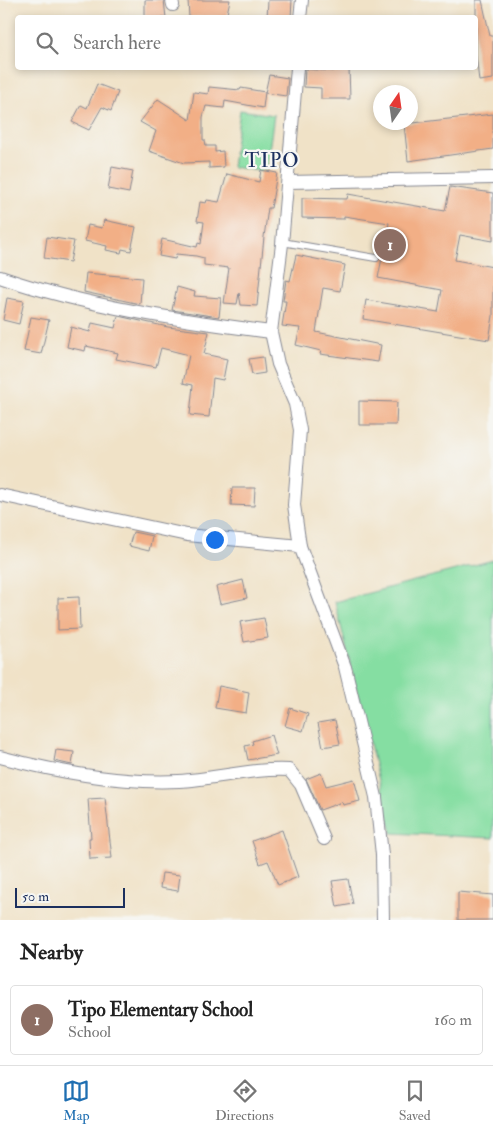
<!DOCTYPE html>
<style>
:root{--surface:#fff;--page:#f2f2f2;--text:#222;--muted:#767676;--line:#e0e0e0;--accent:#1f6fb2}
body{margin:0;font-family:"IM FELL Double Pica",serif;background:var(--page);color:var(--text)}
.compass{position:absolute;left:373px;top:85px;width:45px;height:45px;border-radius:50%;background:var(--surface);box-shadow:0 2px 8px #0003;rotate:13deg}
.scale{position:absolute;left:15px;bottom:12px;width:110px;box-sizing:border-box;padding-left:5px;border:2px solid #1b2f5e;border-top:0;font-size:14px;line-height:18px;white-space:nowrap;color:#1b2f5e;-webkit-text-stroke:4px #f6f6f2;paint-order:stroke}
.you{position:absolute;left:214px;top:539px;width:18px;height:18px;margin:-12px;border:4px solid #fff;border-radius:50%;background:#1a73e8;box-shadow:0 0 0 8px #1a73e833}
.badge{display:grid;place-items:center;width:32px;height:32px;border-radius:50%;background:var(--accent);color:#fff;font-size:16px;font-weight:700}
.pin{position:absolute;translate:-50% -50%;border:2px solid #fff;box-shadow:0 1px 5px #0006}
.list{margin:0;padding:0;list-style:none}
h2{display:flex;justify-content:space-between;align-items:center;height:65px;margin:0;padding:0 20px;font-size:21px}
h2 small{font-size:16px;font-weight:400;color:var(--muted)}
.list li{display:grid;grid-template-columns:32px 1fr auto;gap:15px;align-items:center;box-sizing:border-box;height:70px;margin:0 10px 10px;padding:0 10px;border:1px solid var(--line);border-radius:5px}
.list b{display:block;font-size:19px;white-space:nowrap}
.list p{margin:0;font-size:16px;white-space:nowrap;color:var(--muted)}
.list em{font-size:16px;font-style:normal;color:var(--muted)}
.icon{flex:none;width:28px;height:28px;fill:none;stroke:currentColor;stroke-width:2;stroke-linecap:round;stroke-linejoin:round}
.map{position:relative;flex:none;width:493px;height:920px;overflow:hidden}
.search{position:absolute;background:var(--surface);box-shadow:0 2px 8px #0003;left:15px;right:15px;top:15px;height:55px;display:flex;align-items:center;gap:12px;box-sizing:border-box;padding:0 18px;border-radius:5px;color:var(--muted);font-size:19px}
.sheet{height:145px;background:var(--surface)}
nav{display:flex;justify-content:space-around;align-items:center;box-sizing:border-box;height:70px;border-top:1px solid var(--line);background:var(--surface);font-size:14px;color:var(--muted)}
nav a{display:grid;justify-items:center;gap:2px}
nav .on{color:var(--accent)}
.map>svg:first-child{display:block}
</style>
<div class="map">
<svg width="493" height="920" viewBox="0 0 493 920">
<rect width="100%" height="100%" fill="#f6f6f2"/>
<filter id="ink" filterUnits="userSpaceOnUse"><feTurbulence type="fractalNoise" baseFrequency=".02" numOctaves="2"/><feDisplacementMap in="SourceGraphic" scale="10" xChannelSelector="R" yChannelSelector="G"/><feConvolveMatrix kernelMatrix="1 2 1 2 8 2 1 2 1" color-interpolation-filters="sRGB"/></filter>
<filter id="wash" filterUnits="userSpaceOnUse"><feTurbulence type="fractalNoise" baseFrequency=".0096" numOctaves="4" result="noise"/><feDisplacementMap in="SourceGraphic" scale="20" xChannelSelector="R" yChannelSelector="G"/><feGaussianBlur stdDeviation="1.12" result="paint"/><feColorMatrix in="noise" values="0 0 0 0 0 0 0 0 0 0 0 0 0 0 0 0 0 1.4 0 .05"/><feComposite in="paint" operator="in"/></filter>
<g filter="url(#wash)">
<rect width="100%" height="100%" fill="#f0e2c7"/>
<g fill="#85dea2" stroke="#508680">
<polygon points="240,110 274,115 266,172 232,167"/>
<polygon points="493,560 493,838 392,833 335,602"/>
</g>
<g id="blocks">
<g fill="#f2af86">
<polygon points="145,0 164,0 166,18 145,18"/>
<polygon points="188,0 230,0 226,18 216,16 189,17"/>
<polygon points="268,0 292,0 291,18 267,18"/>
<polygon points="476,0 482,0 490,36 493,36 493,79 479,81 476,55"/>
<polygon points="334,68 349,68 350,99 321,99 321,88 304,87 305,69 334,71"/>
<polygon points="269,75 288,78 286,96 265,93"/>
<polygon points="97,84 118,92 111,111 102,107 89,130 72,122 81,105 87,108"/>
<polygon points="209,87 240,90 241,88 265,92 263,108 225,101 224,108 206,106 203,117 203,140 205,140 206,146 215,146 215,152 223,151 224,167 209,168 209,162 184,163 149,151 156,131 140,122 158,99 190,120 194,92 208,94"/>
<polygon points="493,114 493,149 408,161 404,124"/>
<polygon points="112,167 133,171 129,193 108,189"/>
<polygon points="261,170 277,173 271,208 268,208 264,237 257,306 241,305 239,293 237,304 224,303 229,268 204,265 204,258 196,256 176,254 175,259 159,256 162,239 197,247 198,243 201,244 204,222 197,221 200,202 206,203 207,200 219,202 227,174 259,182"/>
<polygon points="450,187 493,193 493,241 460,235 455,260 493,267 493,316 489,340 363,319 366,300 438,312 442,290 378,278 389,223 344,216 344,219 302,218 302,198 347,199 348,194 445,211"/>
<polygon points="104,220 136,227 131,251 122,249 121,253 106,250 107,246 85,241 88,225 102,228"/>
<polygon points="47,237 74,241 70,262 44,258"/>
<polygon points="296,255 345,265 340,291 323,288 316,332 381,345 378,362 320,354 321,351 296,345 300,328 282,326 286,301 283,301 286,280 290,281"/>
<polygon points="86,273 142,278 140,304 84,292"/>
<polygon points="177,287 195,292 194,296 221,298 219,317 172,310"/>
<polygon points="7,298 24,301 19,324 3,320"/>
<polygon points="118,316 168,327 209,332 204,354 227,359 223,380 213,378 209,417 190,415 193,385 183,383 189,355 161,348 156,367 116,359 118,353 86,346 85,351 67,347 71,327 90,332 92,323 115,328"/>
<polygon points="31,317 49,320 41,354 24,351"/>
<polygon points="263,357 265,373 252,375 249,359"/>
<polygon points="359,401 397,402 396,425 359,425"/>
<polygon points="232,488 255,488 254,506 231,505"/>
<polygon points="133,532 152,536 149,551 129,546"/>
<polygon points="243,580 247,598 220,604 216,587"/>
<polygon points="79,597 80,629 58,630 58,598"/>
<polygon points="264,618 268,638 244,642 240,622"/>
<polygon points="219,686 249,692 246,713 215,708"/>
<polygon points="290,708 308,714 303,731 285,726"/>
<polygon points="335,720 340,744 323,747 318,723"/>
<polygon points="271,735 277,755 248,760 245,746 253,744 252,741"/>
<polygon points="56,750 74,752 72,765 54,761"/>
<polygon points="321,773 326,786 354,779 360,801 343,805 342,802 320,810 306,779"/>
<polygon points="105,798 112,858 90,859 89,838 91,838 88,799"/>
<polygon points="282,830 298,877 278,885 268,861 260,864 252,841"/>
<polygon points="162,873 180,875 178,891 160,888"/>
<polygon points="348,879 353,904 337,907 332,881"/>
<polygon points="458,892 493,895 493,920 458,920"/>
</g>
</g>
</g>
<g filter="url(#ink)">
<use href="#blocks" fill-opacity="0" stroke="#868892" stroke-width="1"/>
<g fill="none" stroke-linecap="round" stroke-linejoin="round">
<defs>
<polyline id="lane" points="282,242 376,258"/>
<g id="street">
<polyline points="172,0 173,5"/>
<polyline points="300,18 302,0"/>
<polyline points="297,68 282,244 271,332 278,364 295,404 300,430 294,505 300,546 345,667 376,797 382,855 383,920"/>
<polyline points="288,182 493,178"/>
<path d="M0 277C88 307 178 320 271 332"/>
<polyline points="0,495 187,535 300,546"/>
<path d="M0 757C57 772 119 784 179 781 216 779 252 768 289 770L301 785 324 839"/>
</g>
</defs>
<use href="#lane" stroke="#868892" stroke-width="8"/>
<use href="#street" stroke="#868892" stroke-width="14"/>
<use href="#lane" stroke="#fff" stroke-width="6"/>
<use href="#street" stroke="#fff" stroke-width="12"/>
</g>
</g>
<g text-anchor="middle" stroke-width="4.5" stroke-linejoin="round" paint-order="stroke">
<g font-size="20" letter-spacing="1" fill="#1b2f5e" stroke="#f6f6f2">
<text x="272" y="167">TIPO</text>
</g>
</g>
</svg>
<svg class="compass" viewBox="-18 -18 36 36"><path d="M0-13l5 13h-10z" fill="#e53935"/><path d="M0 13l5-13h-10z" fill="#767676"/></svg>
<div class="scale">50 m</div>
<div class="you"></div>
<div class="pin badge" style="left:390px;top:245px;background:#8d6e63">1</div>
<div class="search"><svg class="icon" aria-label="search" viewBox="0 0 24 24"><circle cx="10" cy="10" r="6"/><path d="M15 15l6 6"/></svg>Search here</div>
</div>
<section class="sheet">
<h2>Nearby<small></small></h2>
<ul class="list">
<li><span class="badge" style="background:#8d6e63">1</span><div><b>Tipo Elementary School</b><p>School</p></div><em>160 m</em></li>
</ul>
</section>
<nav>
<a class="on"><svg class="icon" aria-label="map" viewBox="0 0 24 24"><path d="M3 6l6-2 6 2 6-2v14l-6 2-6-2-6 2zM9 4v14M15 6v14"/></svg>Map</a>
<a><svg class="icon" aria-label="directions" viewBox="0 0 24 24"><path d="M12 3l9 9-9 9-9-9zM9 14v-3h6M13 9l2 2-2 2"/></svg>Directions</a>
<a><svg class="icon" aria-label="saved" viewBox="0 0 24 24"><path d="M7 4h10v16l-5-4-5 4z"/></svg>Saved</a>
</nav>
